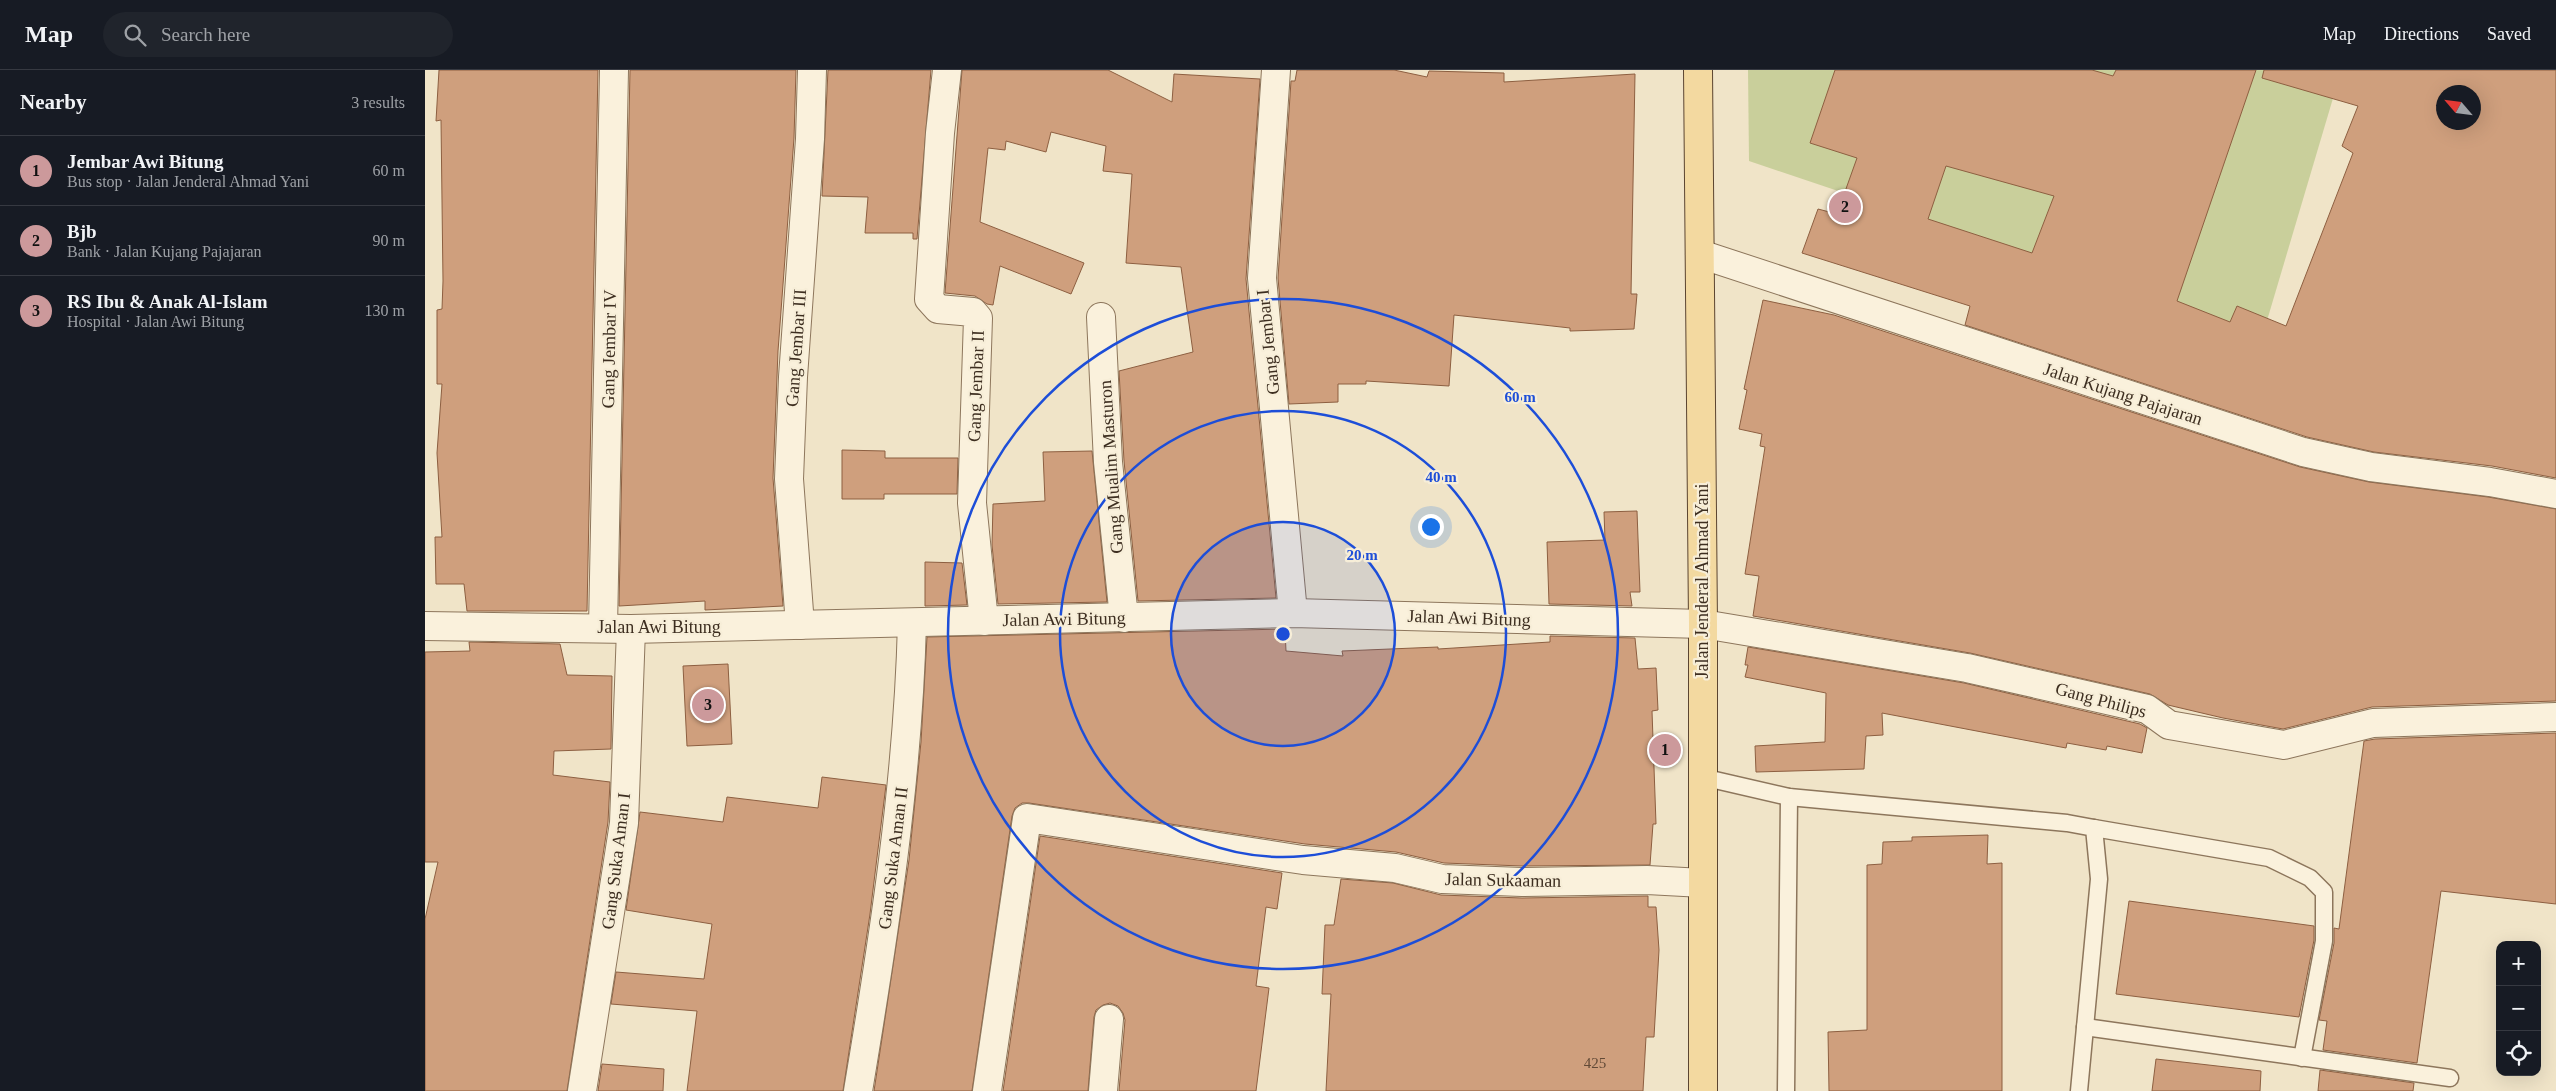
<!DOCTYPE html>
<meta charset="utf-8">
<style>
:root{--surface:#171b24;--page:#20242c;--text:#f1f3f6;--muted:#9ea1a6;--line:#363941;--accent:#cc999b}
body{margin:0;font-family:"Times New Roman",serif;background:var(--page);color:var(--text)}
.controls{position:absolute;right:15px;bottom:15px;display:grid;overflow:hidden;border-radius:10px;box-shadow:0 5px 20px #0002}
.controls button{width:45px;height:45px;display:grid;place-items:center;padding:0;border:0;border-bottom:1px solid var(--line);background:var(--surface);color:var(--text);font:25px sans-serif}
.compass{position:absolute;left:2011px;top:15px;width:45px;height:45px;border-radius:50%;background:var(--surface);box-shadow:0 5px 20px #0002;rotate:298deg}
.you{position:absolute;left:1005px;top:456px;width:18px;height:18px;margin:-12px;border:4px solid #fff;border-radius:50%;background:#1a73e8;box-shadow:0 0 0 8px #1a73e833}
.badge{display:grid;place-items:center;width:32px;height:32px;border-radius:50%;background:var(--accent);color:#111;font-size:16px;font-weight:700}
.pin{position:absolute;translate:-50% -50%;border:2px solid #fff;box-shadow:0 1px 5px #0006}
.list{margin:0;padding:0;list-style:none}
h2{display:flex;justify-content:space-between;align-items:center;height:65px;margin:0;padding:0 20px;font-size:21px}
h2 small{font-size:16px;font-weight:400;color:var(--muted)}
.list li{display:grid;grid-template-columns:32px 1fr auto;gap:15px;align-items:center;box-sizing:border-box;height:70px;padding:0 20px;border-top:1px solid var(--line)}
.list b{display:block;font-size:19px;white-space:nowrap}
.list p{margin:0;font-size:16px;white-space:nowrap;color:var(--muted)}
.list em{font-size:16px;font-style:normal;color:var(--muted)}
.icon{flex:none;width:28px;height:28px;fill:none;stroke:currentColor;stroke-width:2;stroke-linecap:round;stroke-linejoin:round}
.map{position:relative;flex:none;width:2131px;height:1021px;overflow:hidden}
header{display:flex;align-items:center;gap:30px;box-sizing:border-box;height:70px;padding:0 25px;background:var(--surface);border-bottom:1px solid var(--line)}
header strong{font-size:24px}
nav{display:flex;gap:28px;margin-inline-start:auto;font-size:18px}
.search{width:350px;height:45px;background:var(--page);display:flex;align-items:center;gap:12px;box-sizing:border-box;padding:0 18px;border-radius:28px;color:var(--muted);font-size:19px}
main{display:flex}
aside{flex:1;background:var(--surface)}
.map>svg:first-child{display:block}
</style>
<header>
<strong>Map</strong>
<div class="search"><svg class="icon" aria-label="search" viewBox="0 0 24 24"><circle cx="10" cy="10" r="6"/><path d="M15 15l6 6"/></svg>Search here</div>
<nav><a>Map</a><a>Directions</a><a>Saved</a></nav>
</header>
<main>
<aside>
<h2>Nearby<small>3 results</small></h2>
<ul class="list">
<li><span class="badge">1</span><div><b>Jembar Awi Bitung</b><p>Bus stop · Jalan Jenderal Ahmad Yani</p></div><em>60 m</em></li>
<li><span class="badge">2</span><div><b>Bjb</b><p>Bank · Jalan Kujang Pajajaran</p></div><em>90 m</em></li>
<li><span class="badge">3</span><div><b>RS Ibu &amp; Anak Al-Islam</b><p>Hospital · Jalan Awi Bitung</p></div><em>130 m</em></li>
</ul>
</aside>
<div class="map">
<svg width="2131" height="1021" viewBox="0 0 2131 1021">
<rect width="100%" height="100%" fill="#f0e4c8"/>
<polygon fill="#c9cf9b" points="1323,0 1884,0 1914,8 1838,264 1324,91"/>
<g fill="#cf9f7d" stroke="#8d5f41" fill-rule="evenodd">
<polygon points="14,0 173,0 162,541 42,541 39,514 11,514 10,467 17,467 12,383 17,314 12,314 12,240 17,239 18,211 16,50 11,51"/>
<polygon points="205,0 371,0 369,68 353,281 348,408 358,536 280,540 280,531 194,536"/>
<polygon points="403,0 506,0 492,169 488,169 488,163 440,163 443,127 397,126"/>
<polygon points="537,0 683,0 747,32 749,4 835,9 821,209 851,528 713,531 699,391 694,301 768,282 756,197 701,193 707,104 678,101 681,76 626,62 621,82 581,71 580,80 563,78 555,152 659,193 646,224 575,196 568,235 562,234 550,226 520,223"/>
<polygon points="872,0 969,0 1002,7 1004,1 1079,3 1079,12 1210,4 1206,224 1212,224 1209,259 1145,261 1145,258 1029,245 1024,316 941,311 941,314 913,314 913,332 864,334 853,208 866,11 870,11"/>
<path d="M1410 0H1667L1688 6 1691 0H1831L1752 231 1805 252 1812 236 1861 256 1928 83 1917 76 1933 36 1837 8 1839 0H2131V408L2067 396 1949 382 1882 367 1540 255 1545 236 1377 183 1393 139 1412 144 1432 88 1385 73ZM2018 22H2048V52H2018ZM1521 96 1629 126 1607 183 1503 149Z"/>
<polygon points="1338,230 1409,245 1875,397 1944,412 2063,427 2131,439 2131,631 1947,637 1858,659 1798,648 1743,635 1725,624 1545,583 1328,546 1334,506 1320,504 1340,377 1335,376 1337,364 1314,359 1322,320 1319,319"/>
<polygon points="417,380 460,381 460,388 533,388 532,424 459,424 459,429 417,429"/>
<polygon points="667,381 682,532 573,534 567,475 568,434 620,431 618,382"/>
<polygon points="1212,441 1215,522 1205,522 1207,536 1124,534 1122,472 1180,470 1179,442"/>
<polygon points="500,492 537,493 542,535 500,536"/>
<polygon points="860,559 861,581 918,586 917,581 1013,577 1013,579 1125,572 1125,566 1210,568 1213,599 1231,598 1233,640 1227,641 1231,754 1228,754 1225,795 1097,796 1019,793 971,782 880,774 604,733 597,733 590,738 587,746 547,1021 449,1021 484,790 496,672 502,567"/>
<polygon points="44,572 135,574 142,605 187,606 186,679 129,681 128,705 185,712 183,752 142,1021 0,1021 0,849 13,792 0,792 0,582 45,581"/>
<polygon points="1323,577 1539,613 1715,654 1722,658 1717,683 1682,676 1681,680 1642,673 1641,678 1457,643 1458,665 1441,666 1439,699 1331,702 1330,676 1400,672 1401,623 1320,607 1323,595 1320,595"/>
<polygon points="303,594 307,674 262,676 258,596"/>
<polygon points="2131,663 2131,834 2016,821 1992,993 1898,980 1902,951 1894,950 1909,873 1909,858 1914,859 1939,671 1950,669"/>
<polygon points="397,707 461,715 445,844 418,1021 262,1021 272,941 186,934 191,902 279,909 287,854 201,840 215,742 298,752 302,727 393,738"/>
<polygon points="1563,765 1562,794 1577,793 1577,1021 1404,1021 1403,962 1442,960 1442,795 1457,794 1458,772 1487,771 1487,767"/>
<polygon points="615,766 857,803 852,839 841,837 831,916 844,918 831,1021 694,1021 700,950 698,943 693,936 685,933 678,935 671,940 669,947 663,1021 578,1021"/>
<polygon points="916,809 968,813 1016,825 1097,828 1223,826 1223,837 1231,837 1234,880 1229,967 1221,967 1218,1021 901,1021 906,924 897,924 900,855 909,855"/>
<polygon points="1704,831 1889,856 1889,870 1874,947 1691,924"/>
<polygon points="1731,989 1836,1001 1835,1021 1727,1021"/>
<polygon points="177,994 239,999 238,1021 173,1021"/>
<polygon points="1895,1000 1989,1013 1988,1021 1893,1021"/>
</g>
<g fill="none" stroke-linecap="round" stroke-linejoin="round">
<defs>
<g id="lane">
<polyline points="1277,707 1364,727 1642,753 1669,758 1674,809 1654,1021"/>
<polyline points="1669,758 1844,788 1885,808 1899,822 1899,871 1877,988"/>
<polyline points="1660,957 2025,1008"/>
<polyline points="1361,1021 1364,727"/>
</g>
<g id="street">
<polyline points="522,0 515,63 504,229 513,239 548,242 553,248 547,433 559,551"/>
<polyline points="851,0 837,208 868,543"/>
<polyline points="1275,184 1878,382 1946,397 2065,412 2131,424"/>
<polyline points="676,247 683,392 699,548"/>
<polyline points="375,555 364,409 368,307 385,69 387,0"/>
<polyline points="0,556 206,559 868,543 1278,554 1542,598 1722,639 1744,655 1859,675 1948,653 2131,647"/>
<polyline points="178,558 189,0"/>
<polyline points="157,1021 199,753 206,559"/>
<path d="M433 1021C459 866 483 711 487 553"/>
<polyline points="562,1021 602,748 878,790 970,798 1017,809 1097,812 1222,810 1278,813"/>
<polyline points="678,1021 684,949"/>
</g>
<polyline id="primary" points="1273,0 1278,554 1278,1021"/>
</defs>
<use href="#lane" stroke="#8d765c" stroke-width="19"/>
<use href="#street" stroke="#8d765c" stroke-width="30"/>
<use href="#primary" stroke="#5b4430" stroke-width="30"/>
<use href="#lane" stroke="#faf1dc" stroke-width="16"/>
<use href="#street" stroke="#faf1dc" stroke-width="28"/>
<use href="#primary" stroke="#f3d9a0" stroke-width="28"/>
</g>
<circle cx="858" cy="564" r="112" fill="#1d4ed8" fill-opacity=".12"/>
<g fill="none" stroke="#1d4ed8" stroke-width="2.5">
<circle cx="858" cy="564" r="112"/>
<circle cx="858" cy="564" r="223"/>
<circle cx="858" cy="564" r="335"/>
</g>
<g text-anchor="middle" stroke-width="4.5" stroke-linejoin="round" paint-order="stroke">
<g font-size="15" fill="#624a37">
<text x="1170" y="998">425</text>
</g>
<g font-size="18" fill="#3d2e20" stroke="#f7eed8">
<text transform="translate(843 272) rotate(-96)" y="6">Gang Jembar I</text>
<text transform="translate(371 278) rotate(-86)" y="6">Gang Jembar III</text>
<text transform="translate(184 279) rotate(-89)" y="6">Gang Jembar IV</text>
<text transform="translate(551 316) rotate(-88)" y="6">Gang Jembar II</text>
<text transform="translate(1698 324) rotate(18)" y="6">Jalan Kujang Pajajaran</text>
<text transform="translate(686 397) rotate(-94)" y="6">Gang Mualim Masturon</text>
<text transform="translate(1277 511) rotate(-90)" y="6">Jalan Jenderal Ahmad Yani</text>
<text transform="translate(1044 548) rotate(2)" y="6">Jalan Awi Bitung</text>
<text transform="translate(639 549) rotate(-1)" y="6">Jalan Awi Bitung</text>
<text x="234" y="563">Jalan Awi Bitung</text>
<text transform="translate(1676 630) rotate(15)" y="6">Gang Philips</text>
<text transform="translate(468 788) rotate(-83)" y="6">Gang Suka Aman II</text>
<text transform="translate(191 791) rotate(-83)" y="6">Gang Suka Aman I</text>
<text transform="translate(1078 810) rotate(1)" y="6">Jalan Sukaaman</text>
</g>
</g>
<circle cx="858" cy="564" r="8" fill="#1d4ed8" stroke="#f7eed8" stroke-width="2.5"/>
<g font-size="15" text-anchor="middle" font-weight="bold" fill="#1d4ed8" stroke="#f7eed8" stroke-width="4.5" stroke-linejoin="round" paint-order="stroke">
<text x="1095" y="332">60 m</text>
<text x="1016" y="412">40 m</text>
<text x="937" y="490">20 m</text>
</g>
</svg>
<div class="controls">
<button>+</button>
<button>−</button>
<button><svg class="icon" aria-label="locate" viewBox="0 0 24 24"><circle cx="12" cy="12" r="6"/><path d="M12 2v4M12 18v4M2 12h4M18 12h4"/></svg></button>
</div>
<svg class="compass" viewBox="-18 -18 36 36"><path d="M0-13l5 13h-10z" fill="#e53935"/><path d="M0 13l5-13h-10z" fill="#9ea1a6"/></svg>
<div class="you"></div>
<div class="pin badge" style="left:1240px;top:680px">1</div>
<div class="pin badge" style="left:1420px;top:137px">2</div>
<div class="pin badge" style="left:283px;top:635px">3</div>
</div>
</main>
